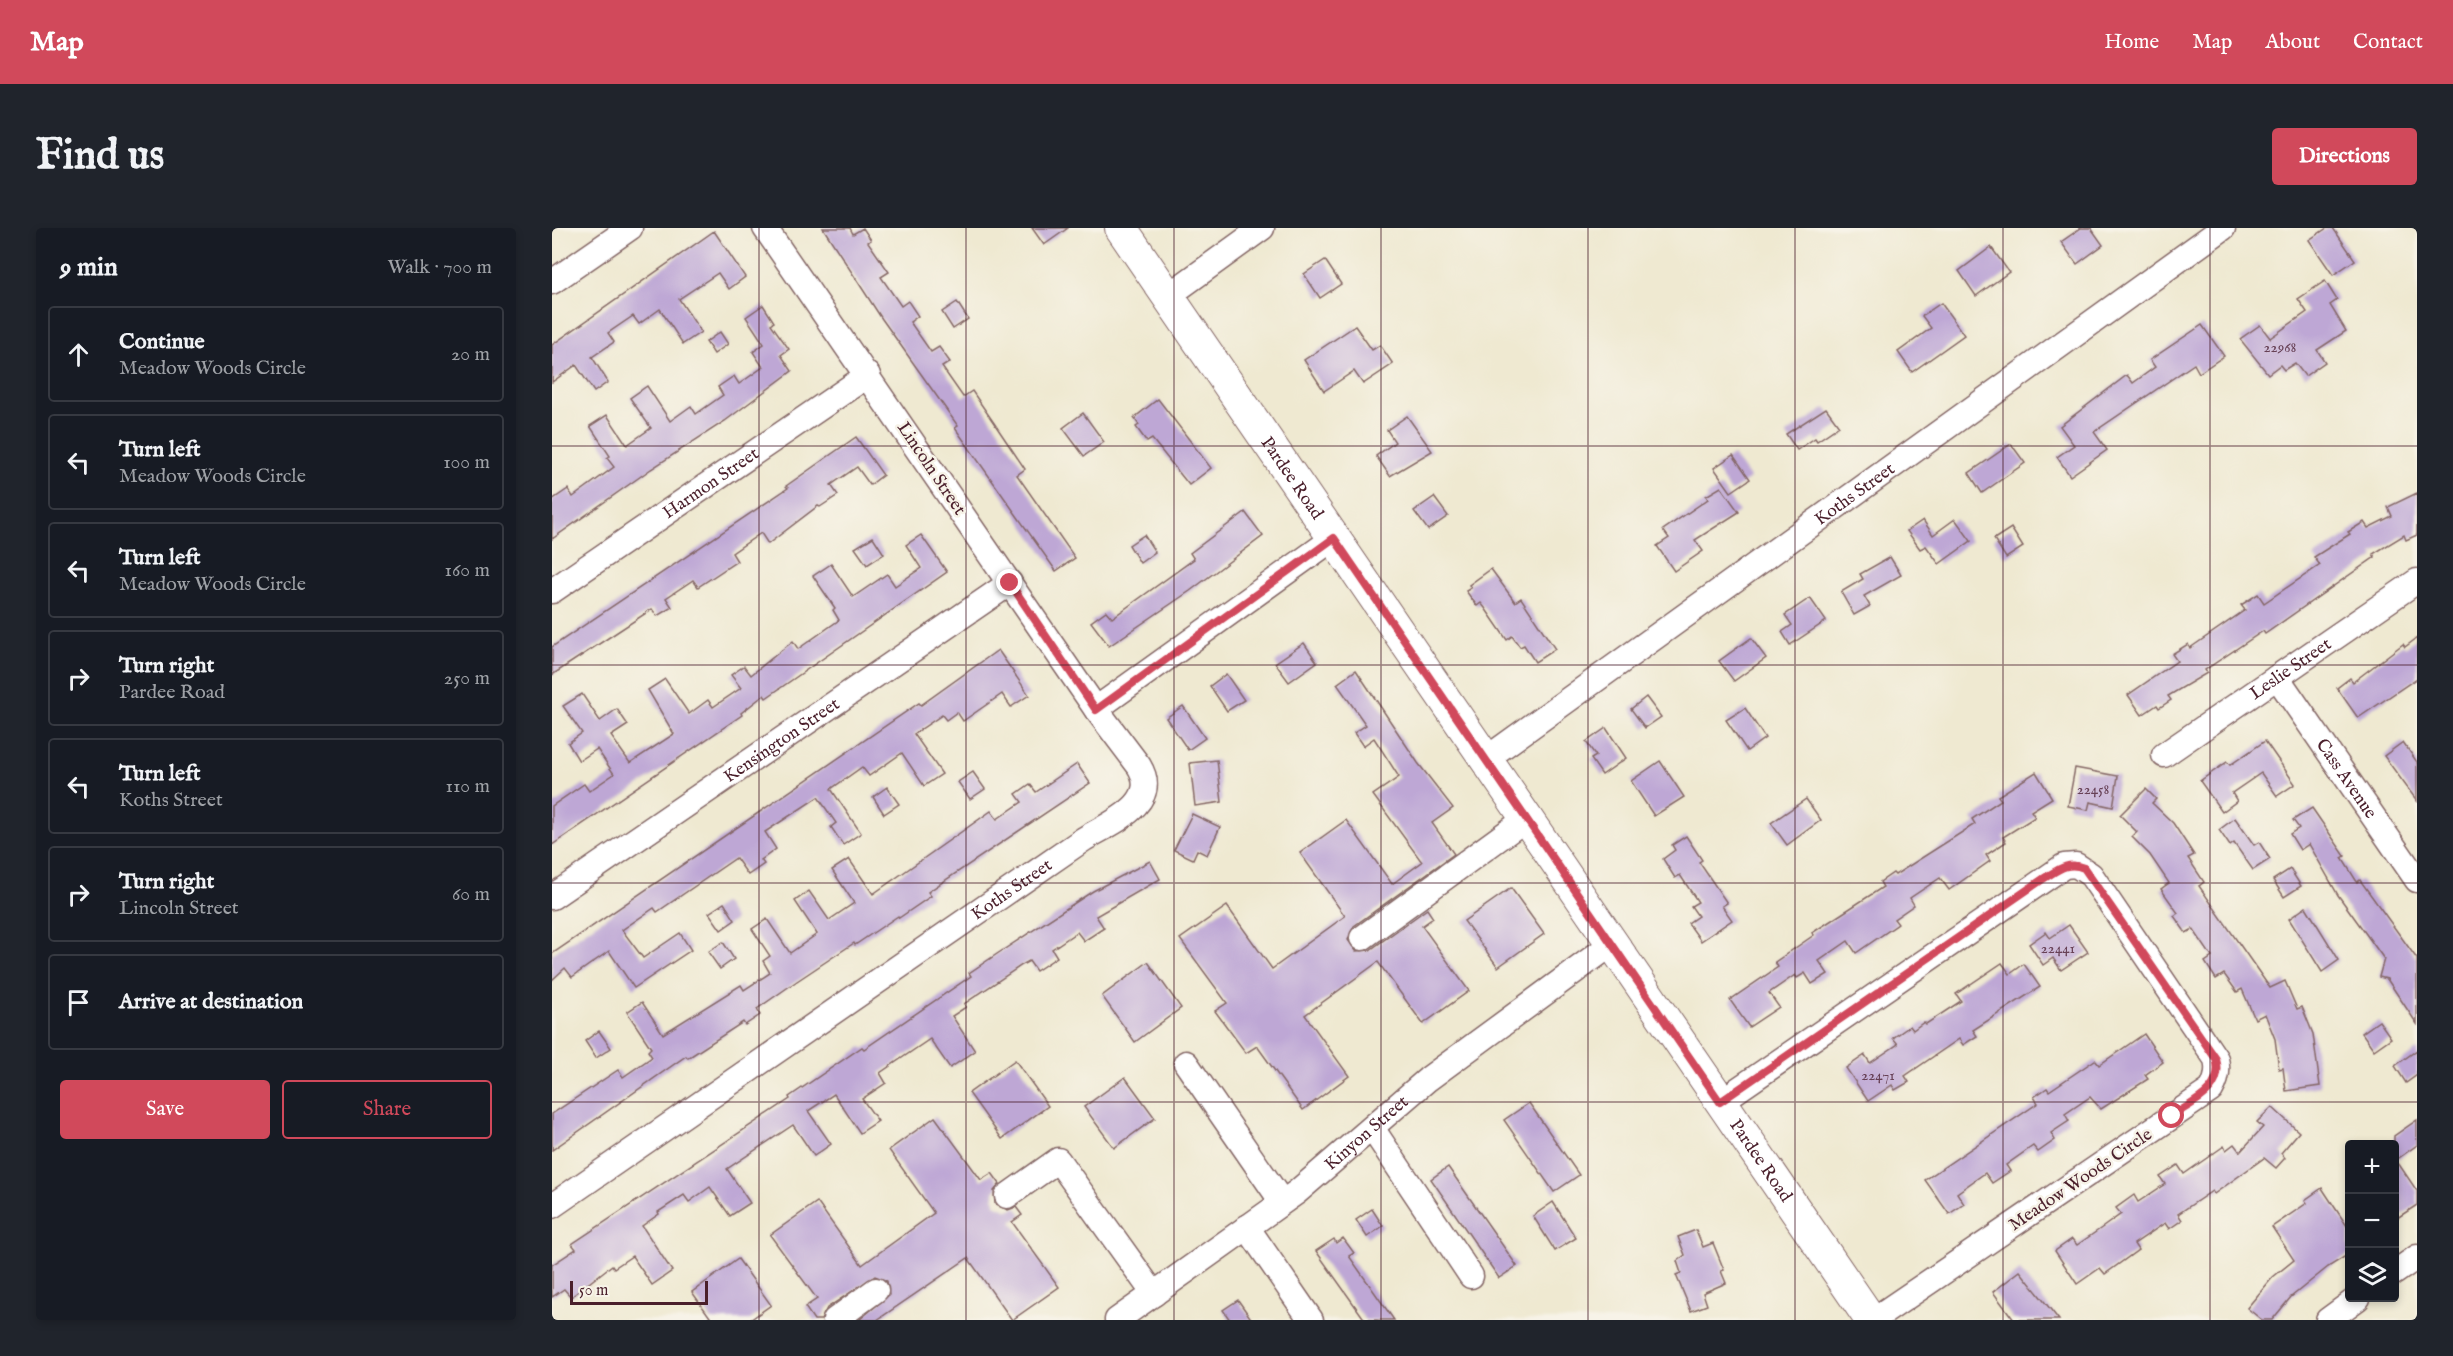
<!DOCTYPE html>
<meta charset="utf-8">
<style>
:root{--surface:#171b24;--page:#20242c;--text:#f1f3f6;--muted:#9ea1a6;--line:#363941;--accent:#d1495b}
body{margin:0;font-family:"IM FELL English",serif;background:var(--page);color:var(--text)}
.controls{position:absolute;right:18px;bottom:18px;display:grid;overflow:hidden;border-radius:6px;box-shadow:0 3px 9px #0003}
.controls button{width:54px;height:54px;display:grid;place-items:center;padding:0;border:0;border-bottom:2px solid var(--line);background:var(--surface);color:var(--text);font:30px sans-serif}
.scale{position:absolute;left:18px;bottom:15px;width:138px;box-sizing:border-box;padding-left:6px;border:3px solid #4a1f2b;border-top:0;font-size:16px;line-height:21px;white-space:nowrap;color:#4a1f2b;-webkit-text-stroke:4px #f7f3e8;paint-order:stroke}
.stop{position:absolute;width:18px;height:18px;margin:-14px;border:4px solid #d1495b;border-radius:50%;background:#fff}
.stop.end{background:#d1495b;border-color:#fff;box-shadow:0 2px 6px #0008}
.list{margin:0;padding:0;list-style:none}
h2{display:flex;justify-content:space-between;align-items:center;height:78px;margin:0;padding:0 24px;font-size:26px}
h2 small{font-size:20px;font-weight:400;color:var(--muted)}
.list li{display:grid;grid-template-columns:39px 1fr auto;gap:18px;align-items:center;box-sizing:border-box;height:96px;margin:0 12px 12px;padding:0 12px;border:2px solid var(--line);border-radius:6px}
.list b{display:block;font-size:22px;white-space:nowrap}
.list p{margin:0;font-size:20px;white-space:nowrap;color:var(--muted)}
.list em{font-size:20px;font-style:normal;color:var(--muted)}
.actions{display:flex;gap:12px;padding:18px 24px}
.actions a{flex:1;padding:14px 0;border:2px solid var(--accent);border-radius:6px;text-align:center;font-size:21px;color:var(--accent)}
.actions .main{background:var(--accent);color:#fff}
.icon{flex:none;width:33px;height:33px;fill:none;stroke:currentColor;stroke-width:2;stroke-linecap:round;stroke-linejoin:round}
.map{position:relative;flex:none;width:1865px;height:1092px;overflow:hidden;border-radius:6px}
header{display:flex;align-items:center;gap:36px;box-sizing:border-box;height:84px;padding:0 30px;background:var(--accent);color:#fff}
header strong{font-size:28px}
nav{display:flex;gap:33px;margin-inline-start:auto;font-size:21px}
.intro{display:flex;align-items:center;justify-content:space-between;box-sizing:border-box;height:144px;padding:0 36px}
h1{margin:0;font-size:42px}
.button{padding:15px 27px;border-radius:6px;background:var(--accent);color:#fff;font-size:21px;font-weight:700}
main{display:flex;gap:36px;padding:0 36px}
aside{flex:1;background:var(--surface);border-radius:6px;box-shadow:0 3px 9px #0003}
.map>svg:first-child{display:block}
</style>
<header>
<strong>Map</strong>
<nav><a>Home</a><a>Map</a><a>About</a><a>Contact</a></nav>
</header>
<div class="intro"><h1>Find us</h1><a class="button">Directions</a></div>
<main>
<aside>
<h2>9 min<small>Walk · 700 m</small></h2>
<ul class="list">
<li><svg class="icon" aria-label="ahead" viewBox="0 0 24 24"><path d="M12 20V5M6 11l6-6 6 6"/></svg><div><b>Continue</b><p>Meadow Woods Circle</p></div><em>20 m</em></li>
<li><svg class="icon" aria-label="left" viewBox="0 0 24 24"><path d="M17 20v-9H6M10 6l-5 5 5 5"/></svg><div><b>Turn left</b><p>Meadow Woods Circle</p></div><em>100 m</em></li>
<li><svg class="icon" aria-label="left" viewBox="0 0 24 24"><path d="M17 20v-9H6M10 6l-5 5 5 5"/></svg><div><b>Turn left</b><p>Meadow Woods Circle</p></div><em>160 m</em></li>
<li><svg class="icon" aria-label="right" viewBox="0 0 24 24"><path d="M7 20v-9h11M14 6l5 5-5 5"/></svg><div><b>Turn right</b><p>Pardee Road</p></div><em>250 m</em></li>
<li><svg class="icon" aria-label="left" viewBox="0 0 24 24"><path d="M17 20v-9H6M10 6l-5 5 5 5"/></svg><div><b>Turn left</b><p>Koths Street</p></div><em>110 m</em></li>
<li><svg class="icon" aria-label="right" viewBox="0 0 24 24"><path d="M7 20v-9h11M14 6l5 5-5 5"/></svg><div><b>Turn right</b><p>Lincoln Street</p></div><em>60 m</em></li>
<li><svg class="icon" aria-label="arrive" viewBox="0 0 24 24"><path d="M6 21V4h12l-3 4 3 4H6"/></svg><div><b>Arrive at destination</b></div></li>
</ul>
<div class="actions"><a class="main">Save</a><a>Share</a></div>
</aside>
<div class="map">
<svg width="1865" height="1092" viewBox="0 0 1865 1092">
<rect width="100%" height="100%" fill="#f7f3e8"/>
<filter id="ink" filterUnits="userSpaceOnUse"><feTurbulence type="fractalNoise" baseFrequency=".0167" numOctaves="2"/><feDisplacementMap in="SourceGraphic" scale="12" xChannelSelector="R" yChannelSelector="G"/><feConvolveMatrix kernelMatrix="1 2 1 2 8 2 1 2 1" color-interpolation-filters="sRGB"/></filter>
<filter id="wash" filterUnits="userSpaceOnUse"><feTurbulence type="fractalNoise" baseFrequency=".008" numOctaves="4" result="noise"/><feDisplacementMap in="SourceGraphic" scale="24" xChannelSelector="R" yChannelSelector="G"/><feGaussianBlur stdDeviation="1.35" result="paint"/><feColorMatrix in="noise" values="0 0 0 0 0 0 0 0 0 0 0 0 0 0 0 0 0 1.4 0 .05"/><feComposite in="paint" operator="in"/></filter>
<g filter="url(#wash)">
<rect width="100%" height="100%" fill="#efe9d1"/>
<g id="blocks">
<g fill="#bea7d5">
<polygon points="271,0 298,0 301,6 311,0 319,12 316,14 337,44 329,49 349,78 356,73 366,88 358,94 379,124 387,119 398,134 390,139 411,169 420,163 442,195 473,241 465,247 523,330 504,343 403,200 406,198 330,91"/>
<polygon points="480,0 516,0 492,17"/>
<polygon points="1529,0 1539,0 1551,17 1525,36 1509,14"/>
<polygon points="1775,0 1781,0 1803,32 1781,47 1757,12"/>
<polygon points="162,3 193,49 177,61 166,45 127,71 149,104 131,116 108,81 87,96 81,88 56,105 62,114 40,129 56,154 42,164 24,137 0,154 0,117"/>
<polygon points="1439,19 1457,44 1424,68 1407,43"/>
<polygon points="773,32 789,56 768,70 752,46"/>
<polygon points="1773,53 1785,72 1778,77 1794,103 1765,122 1773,134 1753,148 1743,135 1732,142 1728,137 1716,146 1688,111 1708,97 1718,110 1755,84 1746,71"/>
<polygon points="405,74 416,91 401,101 390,84"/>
<polygon points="1389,75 1412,107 1360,144 1346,124 1379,100 1370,88"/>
<polygon points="211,77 222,94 219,96 237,121 229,127 240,143 173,193 99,241 0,311 0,272 16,261 21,269 62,239 55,230 58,228 38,198 55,187 75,217 99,200 78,170 95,158 118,193 139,178 144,186 171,167 166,159 182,148 187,156 211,139 201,124 212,116 194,89"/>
<polygon points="1650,97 1672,128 1647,145 1642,136 1542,204 1555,222 1518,248 1505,229 1522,217 1508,198 1575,147 1581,155 1603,139 1598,132"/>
<polygon points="803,98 820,122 828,117 841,136 811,156 802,143 772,163 752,132"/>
<polygon points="168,104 176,116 162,126 154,114"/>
<polygon points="606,171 659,240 637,257 600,211 595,214 584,199 587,197 582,190"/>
<polygon points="1274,180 1287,198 1265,213 1263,210 1245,222 1234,206"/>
<polygon points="531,185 552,214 532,228 511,200"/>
<polygon points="855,188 880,223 838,248 824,228 843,214 835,202"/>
<polygon points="304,209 331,247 318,257 305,239 279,257 286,267 268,279 266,278 216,316 209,305 180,325 185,333 146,359 141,352 114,370 120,379 105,388 100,381 0,447 0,419 236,260 234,258"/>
<polygon points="1459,216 1473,235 1430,265 1417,245"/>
<polygon points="1181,227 1198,251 1179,264 1162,240"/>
<polygon points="1169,259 1187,284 1143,312 1151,323 1122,343 1105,318 1117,310 1111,302 1156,271 1154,268"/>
<polygon points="1865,265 1865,307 1854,312 1852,307 1821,326 1823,329 1713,406 1711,403 1653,442 1655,445 1616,468 1619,472 1607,480 1605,477 1590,487 1576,467 1625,433 1620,426 1636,416 1638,420 1693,382 1689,377 1706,366 1712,375 1768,337 1762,329 1798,306 1796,304 1812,294 1816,300 1840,288 1836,279"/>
<polygon points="882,269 896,288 876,302 862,283"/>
<polygon points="693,284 711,308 638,363 557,418 539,394 554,383 560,390 642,331 638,325"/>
<polygon points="1403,291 1419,313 1387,336 1374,318 1368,321 1355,303 1371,292 1381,307"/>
<polygon points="1459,300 1471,319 1454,330 1442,311"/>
<polygon points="369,307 395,344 214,470 212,467 189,485 190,487 0,617 0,578 32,556 37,563 62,546 45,521 27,533 16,515 30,505 11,478 30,466 48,493 65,481 76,497 59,508 78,535 122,506 96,462 113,451 137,486 156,472 161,479 189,460 179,447 192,438 199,447 241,413 246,421 287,392 281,382 283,380 261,348 279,336 301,369 335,346 343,358 369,340 354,317"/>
<polygon points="592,307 603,324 588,335 577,317"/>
<polygon points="321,309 332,326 315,337 303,320"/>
<polygon points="1338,329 1349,347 1312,368 1318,378 1302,387 1289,364 1311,351 1308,346"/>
<polygon points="939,341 963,374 969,370 1003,421 983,434 972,417 968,419 960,408 955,412 933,380 929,375 925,378 914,363 919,360 917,357"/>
<polygon points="1258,370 1274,393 1238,417 1230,404 1240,397 1233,387"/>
<polygon points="1199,410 1214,430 1182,453 1167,433"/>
<polygon points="1865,410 1865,450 1806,490 1785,460 1798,450 1801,454 1851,416 1853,419"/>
<polygon points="752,415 765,434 737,454 723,435"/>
<polygon points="446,422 477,467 459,479 450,466 411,493 405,484 394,492 390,487 362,506 390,546 372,558 350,525 317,548 310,539 279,561 309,605 291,617 279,599 284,595 266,569 213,604 224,621 209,632 212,636 196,647 184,630 105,684 102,680 70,702 91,730 128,705 139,722 82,760 57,723 20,749 13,740 0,752 0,726 367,475 369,477"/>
<polygon points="804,442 866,535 901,580 880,595 902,626 802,698 796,712 804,723 818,722 875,681 881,690 870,698 917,763 871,796 826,734 753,787 797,848 751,882 705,818 694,825 663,783 675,775 628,711 675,678 720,741 793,688 748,625 794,592 840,656 870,634 821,567 847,549 822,510 811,518 802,505 814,497 785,456"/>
<polygon points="674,446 692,472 675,483 658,458"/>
<polygon points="1094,469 1109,489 1093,500 1079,481"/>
<polygon points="631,478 653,510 636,522 614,490"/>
<polygon points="1193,480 1213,510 1195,523 1174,492"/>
<polygon points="1054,500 1074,530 1050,547 1039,531 1044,528 1034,514"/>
<polygon points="1713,513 1743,556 1725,568 1709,545 1680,565 1685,573 1670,584 1648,553 1675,534 1678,537"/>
<polygon points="1851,514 1865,534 1865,573 1832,528"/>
<polygon points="665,532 670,574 643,578 638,535"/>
<polygon points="1108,533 1132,569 1102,588 1079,553"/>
<polygon points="525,536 538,555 376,664 379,668 347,690 346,688 303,717 302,715 245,753 205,781 208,787 193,797 191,794 136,830 134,828 0,922 0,886 66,842 71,849 100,829 96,823 99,820 75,784 90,774 111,806 189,757 192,762 218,745 211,733 218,728 200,701 215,691 238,725 265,706 243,673 257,663 277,692 302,675 280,642 297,631 321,666 439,583 445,591 470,574 464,566 478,556 484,564"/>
<polygon points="1523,540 1566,548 1561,579 1538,574 1536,582 1516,578"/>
<polygon points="421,544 433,561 418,571 406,554"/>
<polygon points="1484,544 1500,570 1479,583 1483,589 1451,609 1454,614 1434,627 1438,633 1397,662 1388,650 1358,670 1362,677 1342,691 1346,696 1304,725 1296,713 1267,733 1276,746 1260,756 1253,745 1245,750 1243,747 1217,765 1227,779 1197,799 1178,772 1226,739 1223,734 1262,707 1260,705 1331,659 1328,654 1341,645 1343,647 1423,596 1420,591 1449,572 1446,568"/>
<polygon points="335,559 347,576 332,586 321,569"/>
<polygon points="1594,561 1604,571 1600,575 1621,595 1642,627 1636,630 1652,654 1647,658 1718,760 1733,753 1745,781 1750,779 1761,806 1768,858 1734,863 1731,840 1727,841 1723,811 1713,786 1703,791 1690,761 1685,764 1672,746 1664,751 1653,734 1660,729 1641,701 1634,705 1622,688 1626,685 1609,661 1617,655 1598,627 1580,609 1585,604 1568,587"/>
<polygon points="1254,571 1269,592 1235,617 1219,595"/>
<polygon points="1760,580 1793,628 1790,630 1805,654 1808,652 1865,731 1865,796 1835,751 1827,749 1832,731 1786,667 1757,616 1748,622 1738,606 1747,600 1741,592"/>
<polygon points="640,586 668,599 655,627 645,622 641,631 622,622"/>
<polygon points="1683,590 1702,617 1707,614 1718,631 1701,642 1682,615 1678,618 1667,602"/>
<polygon points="1134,608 1150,632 1147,634 1175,675 1170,678 1180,692 1149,713 1136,695 1146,688 1139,678 1146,674 1128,647 1123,650 1111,631 1123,622 1120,617"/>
<polygon points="598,633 608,651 544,688 552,700 532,713 525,704 500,721 505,729 484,743 477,733 470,737 412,776 414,779 400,788 423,823 398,840 378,811 328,845 334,855 310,871 326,893 308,905 282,866 256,883 279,916 262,928 241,897 175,941 198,975 178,988 158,959 137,974 132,967 106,984 107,986 90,998 120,1043 100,1057 80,1028 62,1040 60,1037 19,1069 12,1061 0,1069 0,1037 24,1021 20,1016 238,871 237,869 310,819 312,821 419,748 417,745 445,726 541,663"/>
<polygon points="1738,641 1749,658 1732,669 1721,652"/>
<polygon points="959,660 992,706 946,739 912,693"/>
<polygon points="172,675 183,692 169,702 157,685"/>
<polygon points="1754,679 1787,732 1770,744 1737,691"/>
<polygon points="1517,697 1536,724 1509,742 1501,730 1491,737 1477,716 1494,704 1498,710"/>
<polygon points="171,714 182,731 168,741 156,724"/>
<polygon points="596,734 629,780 583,814 550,768"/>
<polygon points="1450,735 1458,746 1472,736 1488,759 1421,802 1425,808 1411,817 1407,811 1353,848 1357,854 1343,862 1340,857 1316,873 1294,840 1313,827 1318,835 1346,816 1341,810 1358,798 1361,802 1372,794 1374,796 1409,773 1404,766"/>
<polygon points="1827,793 1839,810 1822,822 1810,805"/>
<polygon points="47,803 59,820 44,830 33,813"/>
<polygon points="1592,806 1611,834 1593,847 1596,851 1549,881 1538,869 1513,886 1517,893 1499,905 1503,912 1486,924 1481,918 1454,937 1458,943 1440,955 1433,945 1405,965 1412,976 1397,986 1373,952 1486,875 1482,869 1495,860 1497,863 1543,832 1547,837"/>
<polygon points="1865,822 1865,847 1854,855 1843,838"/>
<polygon points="463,832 496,878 450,911 417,865"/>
<polygon points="573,849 603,890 562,920 532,879"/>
<polygon points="977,875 1027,947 1002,964 952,892"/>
<polygon points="1720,879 1747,904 1729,925 1733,930 1724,940 1712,930 1662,966 1660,963 1626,986 1630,992 1617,1001 1613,995 1582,1016 1586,1022 1553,1046 1548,1040 1525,1056 1503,1023 1520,1011 1525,1017 1551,999 1569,986 1564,980 1582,967 1586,974 1613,956 1608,949 1626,937 1632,946 1672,918 1674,922 1682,916 1688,924 1711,899 1705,894"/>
<polygon points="383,889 429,952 440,945 448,956 442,963 443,976 456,982 464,979 470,987 460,994 507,1059 460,1092 416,1030 325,1092 307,1092 337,1067 335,1053 323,1048 275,1080 269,1092 262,1092 253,1079 265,1071 218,1007 265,974 310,1037 382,985 337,922"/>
<polygon points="1865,892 1865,917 1844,932 1865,963 1865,977 1842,992 1842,908"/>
<polygon points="896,939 965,1038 947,1050 879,951"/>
<polygon points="1770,960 1797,1001 1797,1026 1776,1039 1739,1069 1720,1092 1710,1092 1695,1080 1721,1049 1742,1032 1720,999 1755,975 1753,972"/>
<polygon points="1001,974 1024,1010 1003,1023 981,988"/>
<polygon points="820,981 831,998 815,1009 804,992"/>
<polygon points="1144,1002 1151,1019 1161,1015 1172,1042 1169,1043 1174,1055 1151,1065 1155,1077 1139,1083 1124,1047 1129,1045 1125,1033 1133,1027 1126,1009"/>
<polygon points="791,1010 802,1025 797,1028 842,1092 813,1092 764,1023 782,1011 784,1015"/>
<polygon points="186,1031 219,1077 198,1092 160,1092 140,1064"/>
<polygon points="1468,1043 1507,1092 1462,1092 1441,1064"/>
<polygon points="686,1072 700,1092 678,1092 671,1082"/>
</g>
</g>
</g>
<g filter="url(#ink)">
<use href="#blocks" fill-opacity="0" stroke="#846665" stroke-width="1.5"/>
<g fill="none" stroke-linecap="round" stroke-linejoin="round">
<defs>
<g id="minor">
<polyline points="0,54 78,0"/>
<polyline points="616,68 710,0"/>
<path id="s1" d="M0 363 316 147"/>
<path id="s2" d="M1725 449 1865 652"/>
<polyline points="544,481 782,310"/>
<path id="s3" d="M1612 527 1865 353"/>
<path id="s4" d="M934 531 1671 0"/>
<path id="s5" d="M0 669 458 355"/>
<polyline points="810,710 975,590"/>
<polyline points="634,835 730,974"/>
<path d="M1168 874 1512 638 1524 637 1539 647 1664 831C1667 843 1665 852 1659 862L1321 1092"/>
<polyline points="820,900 919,1048"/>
<polyline points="455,968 506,932 602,1066"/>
<path id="s6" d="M0 978 532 611C558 595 610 576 587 538L544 481 213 0"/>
<polyline points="695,999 759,1092"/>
<polyline points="1842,1045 1865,1029"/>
<polyline points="283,1092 324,1062"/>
<path id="s7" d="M565 1092 745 964 876 851 1061 715"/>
<polyline points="1776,1092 1806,1070"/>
</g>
<g id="major">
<path id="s8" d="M569 0 1319 1092"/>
</g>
</defs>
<use href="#minor" stroke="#846665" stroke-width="27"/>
<use href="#major" stroke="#846665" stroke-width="34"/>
<use href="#minor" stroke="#fff" stroke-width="24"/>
<use href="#major" stroke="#fff" stroke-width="32"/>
</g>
</g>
<g fill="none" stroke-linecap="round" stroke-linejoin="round" filter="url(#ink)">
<path stroke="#d1495b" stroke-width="8" d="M458 355 544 482 782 310 1168 874 1491 651C1506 642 1515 633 1532 640L1664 831C1673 862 1641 874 1620 888"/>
</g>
<path fill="none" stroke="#4a1f2b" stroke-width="1.5" stroke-opacity="0.55" d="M207 0V1092M414 0V1092M622 0V1092M829 0V1092M1036 0V1092M1243 0V1092M1451 0V1092M1658 0V1092M0 218H1865M0 437H1865M0 655H1865M0 874H1865"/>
<g text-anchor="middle" stroke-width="5" stroke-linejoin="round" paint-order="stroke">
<g font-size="15" fill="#674156">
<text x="1728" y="124">22968</text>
<text x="1541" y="566">22458</text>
<text x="1506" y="725">22441</text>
<text x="1326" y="852">22471</text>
</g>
<g font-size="18" fill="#4a1f2b" stroke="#f7f3e8">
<text transform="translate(380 240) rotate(56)" y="6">Lincoln Street</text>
<text dy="6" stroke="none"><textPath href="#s8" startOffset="303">Pardee Road</textPath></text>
<text dy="6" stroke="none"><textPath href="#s1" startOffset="192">Harmon Street</textPath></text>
<text dy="6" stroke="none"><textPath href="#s4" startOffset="454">Koths Street</textPath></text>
<text dy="6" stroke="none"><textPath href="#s3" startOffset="153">Leslie Street</textPath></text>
<text dy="6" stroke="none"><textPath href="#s5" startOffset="278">Kensington Street</textPath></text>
<text dy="6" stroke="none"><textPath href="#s2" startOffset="123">Cass Avenue</textPath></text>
<text dy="6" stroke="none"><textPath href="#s6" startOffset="558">Koths Street</textPath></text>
<text dy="6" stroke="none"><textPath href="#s7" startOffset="312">Kinyon Street</textPath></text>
<text dy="6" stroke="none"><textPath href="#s8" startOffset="1131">Pardee Road</textPath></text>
<text transform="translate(1528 951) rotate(-34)" y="6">Meadow Woods Circle</text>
</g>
</g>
</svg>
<div class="controls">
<button>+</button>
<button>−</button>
<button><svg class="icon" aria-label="layers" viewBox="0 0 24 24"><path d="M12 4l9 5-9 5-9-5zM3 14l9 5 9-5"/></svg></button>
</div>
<div class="scale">50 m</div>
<div class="stop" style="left:1620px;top:888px"></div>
<div class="stop end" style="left:458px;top:355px"></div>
</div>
</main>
